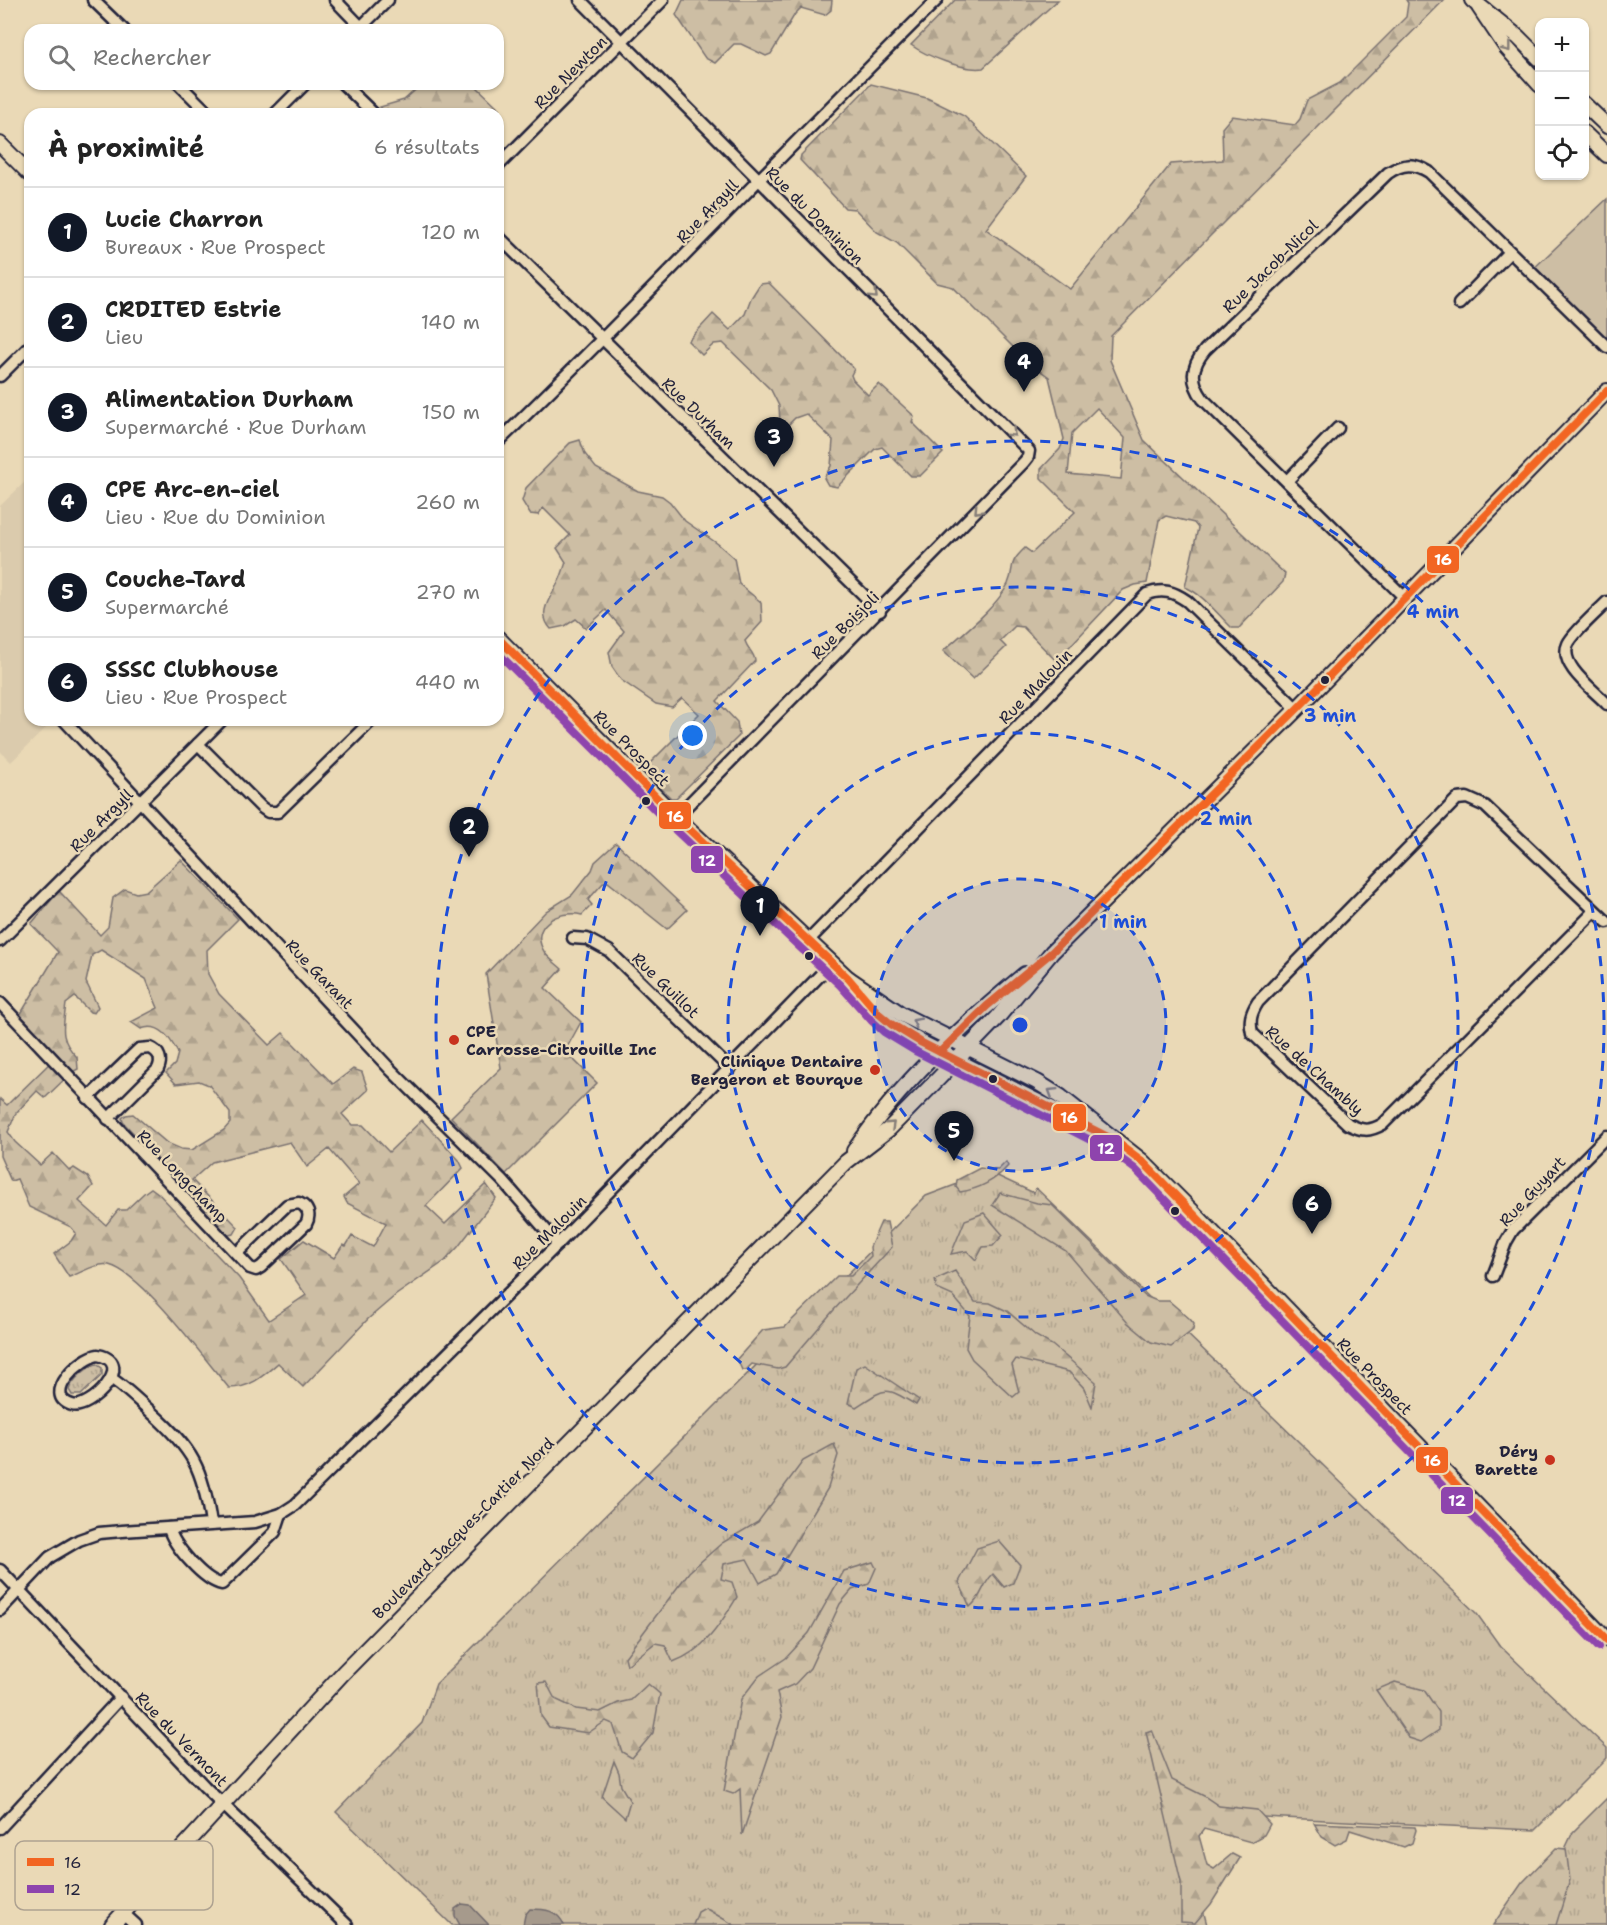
<!DOCTYPE html>
<html lang="fr">
<meta charset="utf-8">
<style>
:root{--surface:#fff;--page:#f6f6f6;--text:#222;--muted:#767676;--line:#e0e0e0;--accent:#111827}
body{margin:0;font-family:"Shantell Sans",sans-serif;background:var(--page);color:var(--text)}
.controls{position:absolute;right:18px;top:18px;display:grid;overflow:hidden;border-radius:12px;box-shadow:0 2px 4px #0004}
.controls button{width:54px;height:54px;display:grid;place-items:center;padding:0;border:0;border-bottom:2px solid var(--line);background:var(--surface);color:var(--text);font:30px sans-serif}
.you{position:absolute;left:693px;top:736px;width:21px;height:21px;margin:-15px;border:4px solid #fff;border-radius:50%;background:#1a73e8;box-shadow:0 0 0 9px #1a73e833}
.badge{display:grid;place-items:center;width:39px;height:39px;border-radius:50%;background:var(--accent);color:#fff;font-size:20px;font-weight:700}
.pin{position:absolute;translate:-50% -50px;filter:drop-shadow(0 2px 3px #0008)}
.pin::after{content:'';position:absolute;top:32px;width:21px;height:18px;background:inherit;clip-path:polygon(0 0,100% 0,50% 100%)}
.list{margin:0;padding:0;list-style:none}
h2{display:flex;justify-content:space-between;align-items:center;height:78px;margin:0;padding:0 24px;font-size:26px}
h2 small{font-size:20px;font-weight:400;color:var(--muted)}
.list li{display:grid;grid-template-columns:39px 1fr auto;gap:18px;align-items:center;box-sizing:border-box;height:90px;padding:0 24px;border-top:2px solid var(--line)}
.list b{display:block;font-size:22px;white-space:nowrap}
.list p{margin:0;font-size:20px;white-space:nowrap;color:var(--muted)}
.list em{font-size:20px;font-style:normal;color:var(--muted)}
.icon{flex:none;width:33px;height:33px;fill:none;stroke:currentColor;stroke-width:2;stroke-linecap:round;stroke-linejoin:round}
.map{position:relative;flex:none;width:1607px;height:1925px;overflow:hidden}
.search{position:absolute;background:var(--surface);box-shadow:0 2px 4px #0004;left:24px;top:24px;width:480px;height:66px;display:flex;align-items:center;gap:15px;box-sizing:border-box;padding:0 21px;border-radius:18px;color:var(--muted);font-size:22px}
.panel{position:absolute;background:var(--surface);box-shadow:0 2px 4px #0004;left:24px;top:108px;width:480px;height:618px;border-radius:18px}
.map>svg:first-child{display:block}
</style>
<div class="map">
<svg width="1607" height="1925" viewBox="0 0 1607 1925">
<defs>
<pattern id="grass-tufts" width="24" height="20" patternUnits="userSpaceOnUse" patternTransform="scale(1.5)"><rect width="24" height="20" fill="#cdbea4"/><path d="M3 7l-1-3M5 7V3M7 7l1-3M15 17l-1-3M17 17v-4M19 17l1-3" fill="none" stroke="#b0a38e"/></pattern>
<pattern id="forest-firs" width="22" height="20" patternUnits="userSpaceOnUse" patternTransform="scale(1.5)"><rect width="22" height="20" fill="#cdbea4"/><path d="M5 1l3.5 6h-7zM16 11l3.5 6h-7z" fill="#b0a38e"/></pattern>
<pattern id="wetland-marsh" width="20" height="14" patternUnits="userSpaceOnUse" patternTransform="scale(1.5)"><rect width="20" height="14" fill="#cdbea4"/><path d="M1 5h8M5 5V1M11 12h8M15 12V8" fill="none" stroke="#b0a38e"/></pattern>
</defs>
<rect width="100%" height="100%" fill="#ead9b6"/>
<filter id="ink" filterUnits="userSpaceOnUse"><feTurbulence type="fractalNoise" baseFrequency=".0167" numOctaves="2"/><feDisplacementMap in="SourceGraphic" scale="12" xChannelSelector="R" yChannelSelector="G"/><feConvolveMatrix kernelMatrix="1 2 1 2 8 2 1 2 1" color-interpolation-filters="sRGB"/></filter>
<g filter="url(#ink)">
<polygon fill="#dbcbad" points="30,477 30,720 48,720 50,724 11,762 0,751 0,506"/>
<g fill="url(#grass-tufts)" stroke="#787070" stroke-width="1.5">
<polygon points="989,1172 1034,1193 1036,1188 1477,1614 1500,1646 1607,1748 1607,1758 1535,1830 1178,1813 1207,1925 452,1925 336,1812 422,1723 436,1684 926,1196"/>
<path d="M96 1364 102 1368V1375L81 1395H72L69 1390C72 1380 86 1368 96 1364Z"/>
<polygon points="1607,1798 1607,1925 1529,1925 1573,1832"/>
</g>
<g fill="url(#forest-firs)" stroke="#787070" stroke-width="1.5" fill-rule="evenodd">
<polygon points="683,0 832,0 831,10 825,15 801,8 795,14 771,54 766,56 741,44 734,44 715,63 705,58 676,15"/>
<path d="M955 0H1058L983 68C964 71 926 56 911 45Z"/>
<path d="M1406 0H1444L1111 336 1110 360 1144 440 1285 574 1283 582 1239 628H1232C1218 615 1203 594 1185 587L1198 528 1194 523 1166 516 1159 520 1147 583 1135 585 1123 590 1056 661 1023 627 1015 626 1000 641 1006 647 973 679 943 651C963 633 996 608 1008 584 1016 565 1006 566 1025 548L1032 553 1075 512 1041 478V469L1060 449 1064 439 1049 377 1028 362 953 287 937 283 897 243 877 232 855 209 845 208 800 160 801 155 871 84 927 98 964 116 1026 176 986 229 1070 289 1171 164 1223 160 1222 128 1232 116 1295 125 1300 119 1307 100 1340 83 1406 17 1408 3ZM1097 408 1125 438 1121 479 1068 474 1072 433Z"/>
<polygon points="422,84 478,84 477,87 500,109 477,114 388,114 380,107 404,100"/>
<polygon points="769,283 854,369 851,375 853,380 868,395 879,384 914,416 912,422 943,453 920,476 911,476 882,447 875,449 837,487 828,485 824,478 831,466 833,440 806,414 795,418 785,428 780,423 779,406 771,390 723,343 714,344 702,355 688,341 713,314 730,330 745,314 751,298 760,284"/>
<path d="M580 440 585 454 596 468 638 491 662 496 670 502 685 521 718 544 734 558 739 584 761 602 762 622 745 641C748 650 754 652 755 661L717 701 737 722 739 736 676 798H671L645 773 644 769 699 714 682 698 672 707 656 704 621 680 612 667 609 652 624 631 606 610 586 628 576 619 565 626 551 629C536 613 551 597 559 581 562 575 564 568 566 562L557 548 570 535 543 508 538 515 530 514 522 501 526 488 570 443Z"/>
<path d="M616 843 687 910 667 929 608 882H604L588 900 592 905 582 915C559 909 527 926 545 953 549 959 557 964 562 969L545 988 581 1022 565 1051 597 1083 506 1174 451 1117 501 1068 486 974 546 911 572 895 592 870 595 862Z"/>
<path d="M181 860 238 919 207 950 208 974 219 994 269 1045 283 1033 333 1084 353 1069 362 1072 368 1090 342 1114 352 1125H363L389 1152 422 1120 459 1160 463 1168 426 1206 445 1224 486 1184 496 1198 458 1247 445 1261 396 1295 368 1319 303 1387 278 1363C262 1377 250 1388 229 1388 205 1360 142 1273 109 1265 97 1262 81 1273 69 1277L54 1254 71 1241 76 1233 71 1227 29 1207 17 1179 11 1181 0 1156V1099L7 1105 58 1055 20 1015 58 952 31 924 59 891 100 935 108 927 113 898 125 889 136 893 146 891ZM101 950 146 979 158 1008 131 1022 141 1029C160 1022 170 1038 178 1053L175 1064 166 1073 176 1084 199 1081 209 1085 230 1113V1123L224 1130 192 1150 181 1149 167 1143 133 1114 126 1115 122 1118 123 1122 228 1235 234 1234 238 1227 192 1180 212 1162 290 1142 307 1167 329 1149 359 1184 344 1197 347 1203 386 1223 373 1247 352 1236 346 1246 343 1245 334 1258 304 1240 281 1259 306 1295 269 1320 239 1278 158 1193 151 1188 144 1193 126 1210H118L106 1225 79 1201 93 1186 88 1177 74 1168 70 1171 53 1153 40 1165 15 1142 8 1132 16 1113 37 1091 45 1098 72 1072 78 1069 77 1057C59 1039 63 1028 66 1004L75 997 90 1012 94 1013 98 1007 86 982 92 955Z"/>
<path d="M1006 1162 1008 1166C995 1181 980 1189 960 1192L956 1187 957 1180 980 1168 998 1170Z"/>
<polygon points="1000,1193 1037,1203 1052,1205 1145,1296 1157,1301 1169,1301 1190,1319 1194,1324 1193,1330 1171,1347 1151,1342 1128,1323 1066,1251 992,1205"/>
<polygon points="984,1213 1003,1235 993,1246 983,1247 976,1260 967,1251 951,1254 965,1220"/>
<polygon points="881,1222 887,1222 892,1247 833,1311 785,1367 778,1369 752,1364 746,1370 742,1370 737,1359 763,1330 785,1327 837,1276 851,1276 871,1256 870,1247"/>
<polygon points="955,1271 975,1302 990,1303 1007,1311 1036,1336 1052,1345 1096,1382 1092,1407 1084,1388 1069,1372 1016,1359 1012,1365 1019,1392 1013,1397 972,1359 966,1348 970,1316 953,1296 937,1289 935,1280"/>
<path d="M865 1364 919 1400 916 1405C884 1386 887 1387 856 1407L848 1403 856 1368Z"/>
<path d="M834 1444 838 1455 828 1488 776 1574 760 1583 747 1559 724 1564 721 1579 732 1582 737 1597C720 1625 705 1650 673 1662L665 1645 655 1643 627 1665 625 1657 689 1572 722 1543 758 1522 803 1461Z"/>
<path d="M999 1541 1020 1565 1013 1583 1004 1587 993 1574C981 1586 984 1595 970 1607L959 1582 977 1548Z"/>
<polygon points="873,1562 876,1568 869,1584 852,1590 840,1604 810,1668 795,1684 777,1692 782,1717 742,1835 740,1789 733,1794 724,1791 741,1699 759,1676 786,1658 809,1633 844,1571"/>
<polygon points="546,1682 555,1699 576,1709 600,1712 618,1703 631,1700 648,1684 660,1694 653,1733 632,1758 622,1752 613,1724 606,1721 588,1733 549,1727 541,1716 538,1683"/>
<polygon points="1395,1682 1424,1690 1439,1712 1439,1730 1421,1742 1409,1738 1376,1690"/>
<polygon points="1152,1730 1172,1780 1204,1796 1219,1806 1257,1810 1270,1824 1264,1835 1251,1842 1204,1829 1199,1836 1207,1865 1214,1869 1232,1854 1240,1858 1211,1904 1195,1923 1181,1922 1181,1882 1146,1732"/>
<polygon points="614,1761 619,1773 621,1786 630,1801 625,1818 602,1797"/>
<polygon points="1314,1823 1415,1827 1416,1830 1412,1843 1404,1847 1350,1830 1347,1839 1335,1845 1322,1837"/>
<polygon points="1556,1848 1566,1849 1570,1880 1556,1925 1493,1925 1522,1883"/>
</g>
<polygon fill="url(#wetland-marsh)" stroke="#787070" stroke-width="1.5" points="705,1908 734,1925 693,1925 698,1912"/>
<polygon fill="#cdbea4" stroke="#787070" stroke-width="1.5" points="1607,199 1607,347 1530,272"/>
<g fill="#a69a8c" stroke="#716a6c" stroke-width="1.5">
<polygon points="462,1904 470,1905 489,1925 460,1925 455,1916 455,1909"/>
<path d="M530 1909C545 1909 558 1910 564 1925H523L525 1915Z"/>
</g>
<g fill="none" stroke-linecap="round" stroke-linejoin="round">
<defs>
<g id="street">
<polyline points="93,0 124,30"/>
<polyline points="335,0 361,27"/>
<polyline points="580,0 1029,451 1028,457 1024,462 676,817"/>
<polyline points="358,30 388,0"/>
<polyline points="179,84 209,114"/>
<polyline points="343,84 374,114"/>
<polyline points="275,114 305,84"/>
<polyline points="498,166 663,0"/>
<polyline points="498,236 880,611"/>
<polyline points="1459,304 1510,252"/>
<polyline points="0,376 30,346"/>
<path d="M498 442C647 298 789 146 937 0"/>
<polyline points="1287,481 1338,428"/>
<path d="M1404 597 1203 399C1190 381 1191 367 1205 350L1388 173C1403 163 1414 163 1429 172L1607 347"/>
<path d="M1607 602C1597 612 1574 632 1568 644 1558 665 1594 690 1607 704"/>
<polyline points="64,720 391,1070 503,1181 558,1244"/>
<polyline points="198,744 261,807 268,812 278,812 372,720"/>
<path d="M1595 911 1383 1124C1369 1132 1362 1131 1348 1124L1252 1033C1249 1020 1251 1013 1258 1002L1457 799 1467 798 1485 806 1607 922"/>
<polyline points="573,938 587,939 609,951 730,1069"/>
<polyline points="0,941 222,720"/>
<path d="M808 941 1147 594C1163 588 1174 592 1187 601L1297 709"/>
<path d="M0 1003 250 1268 256 1270 261 1267 306 1224C311 1215 308 1207 299 1203L287 1205 237 1253"/>
<path d="M88 1098 139 1049 150 1048C160 1052 162 1060 158 1069L108 1119"/>
<polyline points="1493,1276 1506,1242 1513,1230 1607,1136"/>
<path d="M98 1355C138 1363 89 1411 72 1405 40 1395 82 1357 98 1355Z"/>
<path d="M112 1379C126 1388 138 1400 151 1412 193 1450 203 1468 211 1524"/>
<path d="M169 1528C173 1545 204 1581 222 1584L275 1532 281 1514"/>
<polyline points="0,1570 205,1787 347,1925"/>
<polyline points="0,1610 50,1557 79,1540 99,1533 122,1531 255,1522 281,1514 295,1505 558,1244 832,963"/>
<polyline points="0,1828 121,1697"/>
<polyline points="123,1913 136,1925"/>
</g>
<g id="secondary">
<polyline points="1472,0 1518,37 1540,59"/>
<polyline points="1479,7 1506,47 1540,85"/>
<polyline points="1584,104 1607,126"/>
<polyline points="1584,133 1607,155"/>
<polyline points="0,144 30,174"/>
<polyline points="498,638 676,817 848,978 879,1014 891,1024 922,1043 1094,1130"/>
<polyline points="848,978 901,1014 1037,1082 1061,1097 1142,1161 1191,1210 1607,1640"/>
<path d="M854 1151C899 1084 962 1026 1025 974"/>
<polyline points="112,1925 343,1673 846,1162 889,1129 940,1077 998,1017 1052,952 1297,709 1607,391"/>
</g>
</defs>
<use href="#street" stroke="#22223b" stroke-width="15"/>
<use href="#secondary" stroke="#22223b" stroke-width="18"/>
<use href="#street" stroke="#ead9b6" stroke-width="10"/>
<use href="#secondary" stroke="#ead9b6" stroke-width="14"/>
<defs>
<g id="bus-1">
<polyline points="498,638 676,817 848,978 879,1014 891,1024 922,1043 1114,1140 1142,1161 1607,1640"/>
<polyline points="940,1052 987,1006 1052,952 1297,709 1607,391"/>
</g>
<polyline id="bus-2" points="498,653 669,824 840,985 872,1021 884,1032 917,1052 1108,1149 1135,1169 1599,1647"/>
</defs>
<use href="#bus-1" stroke="#ead9b6" stroke-width="12"/>
<use href="#bus-2" stroke="#ead9b6" stroke-width="12"/>
<use href="#bus-1" stroke="#f26522" stroke-width="8"/>
<use href="#bus-2" stroke="#8e44ad" stroke-width="8"/>
</g>
<defs><path id="oneway-chevron" d="M-2-3.5L2.5 0L-2 3.5" fill="none" stroke-width="1.6" stroke-linecap="round" stroke-linejoin="round" transform="scale(1.5)"/></defs>
<g stroke="#867e78">
<use href="#oneway-chevron" transform="translate(1507 48) rotate(52)"/>
<use href="#oneway-chevron" transform="translate(874 295) rotate(45)"/>
<use href="#oneway-chevron" transform="translate(1012 433) rotate(45)"/>
<use href="#oneway-chevron" transform="translate(978 510) rotate(134)"/>
<use href="#oneway-chevron" transform="translate(916 1022) rotate(-153)"/>
<use href="#oneway-chevron" transform="translate(1052 1092) rotate(-148)"/>
<use href="#oneway-chevron" transform="translate(891 1125) rotate(-43)"/>
</g>
</g>
<circle cx="1020" cy="1025" r="146" fill="#1d4ed8" fill-opacity=".12"/>
<g fill="none" stroke="#1d4ed8" stroke-width="3" stroke-dasharray="10 8">
<circle cx="1020" cy="1025" r="146"/>
<circle cx="1020" cy="1025" r="292"/>
<circle cx="1020" cy="1025" r="438"/>
<circle cx="1020" cy="1025" r="584"/>
</g>
<g fill="#22223b" stroke="#ead9b6" stroke-width="2">
<circle cx="1325" cy="680" r="5"/>
<circle cx="646" cy="801" r="5"/>
<circle cx="809" cy="956" r="5"/>
<circle cx="993" cy="1079" r="5"/>
<circle cx="1175" cy="1211" r="5"/>
</g>
<g fill="#c8321e" stroke="#ead9b6" stroke-width="2">
<circle cx="454" cy="1040" r="6"/>
<circle cx="875" cy="1070" r="6"/>
<circle cx="1550" cy="1460" r="6"/>
</g>
<g text-anchor="middle" stroke-width="5" stroke-linejoin="round" paint-order="stroke">
<g font-size="16" fill="#22223b" stroke="#ead9b6">
<text transform="translate(570 72) rotate(-45)" y="6">Rue Newton</text>
<text transform="translate(707 211) rotate(-46)" y="6">Rue Argyll</text>
<text transform="translate(815 215) rotate(45)" y="6">Rue du Dominion</text>
<text transform="translate(1270 266) rotate(-44)" y="6">Rue Jacob-Nicol</text>
<text transform="translate(699 413) rotate(44)" y="6">Rue Durham</text>
<text transform="translate(845 625) rotate(-45)" y="6">Rue Boisjoli</text>
<text transform="translate(1035 686) rotate(-46)" y="6">Rue Malouin</text>
<text transform="translate(632 748) rotate(45)" y="6">Rue Prospect</text>
<text transform="translate(101 820) rotate(-45)" y="6">Rue Argyll</text>
<text transform="translate(320 974) rotate(46)" y="6">Rue Garant</text>
<text transform="translate(666 985) rotate(44)" y="6">Rue Guillot</text>
<text transform="translate(1315 1070) rotate(42)" y="6">Rue de Chambly</text>
<text transform="translate(183 1176) rotate(46)" y="6">Rue Longchamp</text>
<text transform="translate(1532 1191) rotate(-47)" y="6">Rue Guyart</text>
<text transform="translate(549 1232) rotate(-45)" y="6">Rue Malouin</text>
<text transform="translate(1375 1376) rotate(46)" y="6">Rue Prospect</text>
<text transform="translate(463 1528) rotate(-45)" y="6">Boulevard Jacques-Cartier Nord</text>
<text transform="translate(182 1739) rotate(46)" y="6">Rue du Vermont</text>
</g>
<g font-size="16" font-weight="bold" fill="#22223b" stroke="#ead9b6" text-anchor="end">
<text x="466" y="1037" text-anchor="start">CPE<tspan x="466" dy="18">Carrosse-Citrouille Inc</tspan></text>
<text x="863" y="1067">Clinique Dentaire<tspan x="863" dy="18">Bergeron et Bourque</tspan></text>
<text x="1538" y="1457">Déry<tspan x="1538" dy="18">Barette</tspan></text>
</g>
</g>
<rect x="15" y="1841" width="198" height="69" rx="9" fill="#ead9b6" stroke="#aea291" stroke-width="1.5"/>
<rect x="27" y="1858" width="27" height="8" fill="#f26522"/>
<rect x="27" y="1885" width="27" height="8" fill="#8e44ad"/>
<g font-size="16" fill="#22223b">
<text x="64" y="1868">16</text>
<text x="64" y="1895">12</text>
</g>
<circle cx="1020" cy="1025" r="9" fill="#1d4ed8" stroke="#ead9b6" stroke-width="3"/>
<g font-size="18" text-anchor="middle" font-weight="bold" fill="#1d4ed8" stroke="#ead9b6" stroke-width="5" stroke-linejoin="round" paint-order="stroke">
<text x="1433" y="618">4 min</text>
<text x="1330" y="722">3 min</text>
<text x="1226" y="825">2 min</text>
<text x="1123" y="928">1 min</text>
</g>
<g stroke="#ead9b6" stroke-width="2">
<rect x="1426" y="545" width="34" height="29" rx="6" fill="#f26522"/>
<rect x="658" y="801" width="34" height="29" rx="6" fill="#f26522"/>
<rect x="690" y="845" width="34" height="29" rx="6" fill="#8e44ad"/>
<rect x="1052" y="1103" width="35" height="29" rx="6" fill="#f26522"/>
<rect x="1089" y="1134" width="34" height="28" rx="6" fill="#8e44ad"/>
<rect x="1415" y="1446" width="34" height="28" rx="6" fill="#f26522"/>
<rect x="1440" y="1486" width="34" height="29" rx="6" fill="#8e44ad"/>
</g>
<g font-size="16" text-anchor="middle" font-weight="bold" fill="#fff">
<text x="1443" y="565">16</text>
<text x="675" y="822">16</text>
<text x="707" y="866">12</text>
<text x="1069" y="1123">16</text>
<text x="1106" y="1154">12</text>
<text x="1432" y="1466">16</text>
<text x="1457" y="1506">12</text>
</g>
</svg>
<div class="controls">
<button>+</button>
<button>−</button>
<button><svg class="icon" aria-label="locate" viewBox="0 0 24 24"><circle cx="12" cy="12" r="6"/><path d="M12 2v4M12 18v4M2 12h4M18 12h4"/></svg></button>
</div>
<div class="you"></div>
<div class="pin badge" style="left:760px;top:936px">1</div>
<div class="pin badge" style="left:469px;top:857px">2</div>
<div class="pin badge" style="left:774px;top:467px">3</div>
<div class="pin badge" style="left:1024px;top:392px">4</div>
<div class="pin badge" style="left:954px;top:1161px">5</div>
<div class="pin badge" style="left:1312px;top:1234px">6</div>
<div class="search"><svg class="icon" aria-label="search" viewBox="0 0 24 24"><circle cx="10" cy="10" r="6"/><path d="M15 15l6 6"/></svg>Rechercher</div>
<section class="panel">
<h2>À proximité<small>6 résultats</small></h2>
<ul class="list">
<li><span class="badge">1</span><div><b>Lucie Charron</b><p>Bureaux · Rue Prospect</p></div><em>120 m</em></li>
<li><span class="badge">2</span><div><b>CRDITED Estrie</b><p>Lieu</p></div><em>140 m</em></li>
<li><span class="badge">3</span><div><b>Alimentation Durham</b><p>Supermarché · Rue Durham</p></div><em>150 m</em></li>
<li><span class="badge">4</span><div><b>CPE Arc-en-ciel</b><p>Lieu · Rue du Dominion</p></div><em>260 m</em></li>
<li><span class="badge">5</span><div><b>Couche-Tard</b><p>Supermarché</p></div><em>270 m</em></li>
<li><span class="badge">6</span><div><b>SSSC Clubhouse</b><p>Lieu · Rue Prospect</p></div><em>440 m</em></li>
</ul>
</section>
</div>
